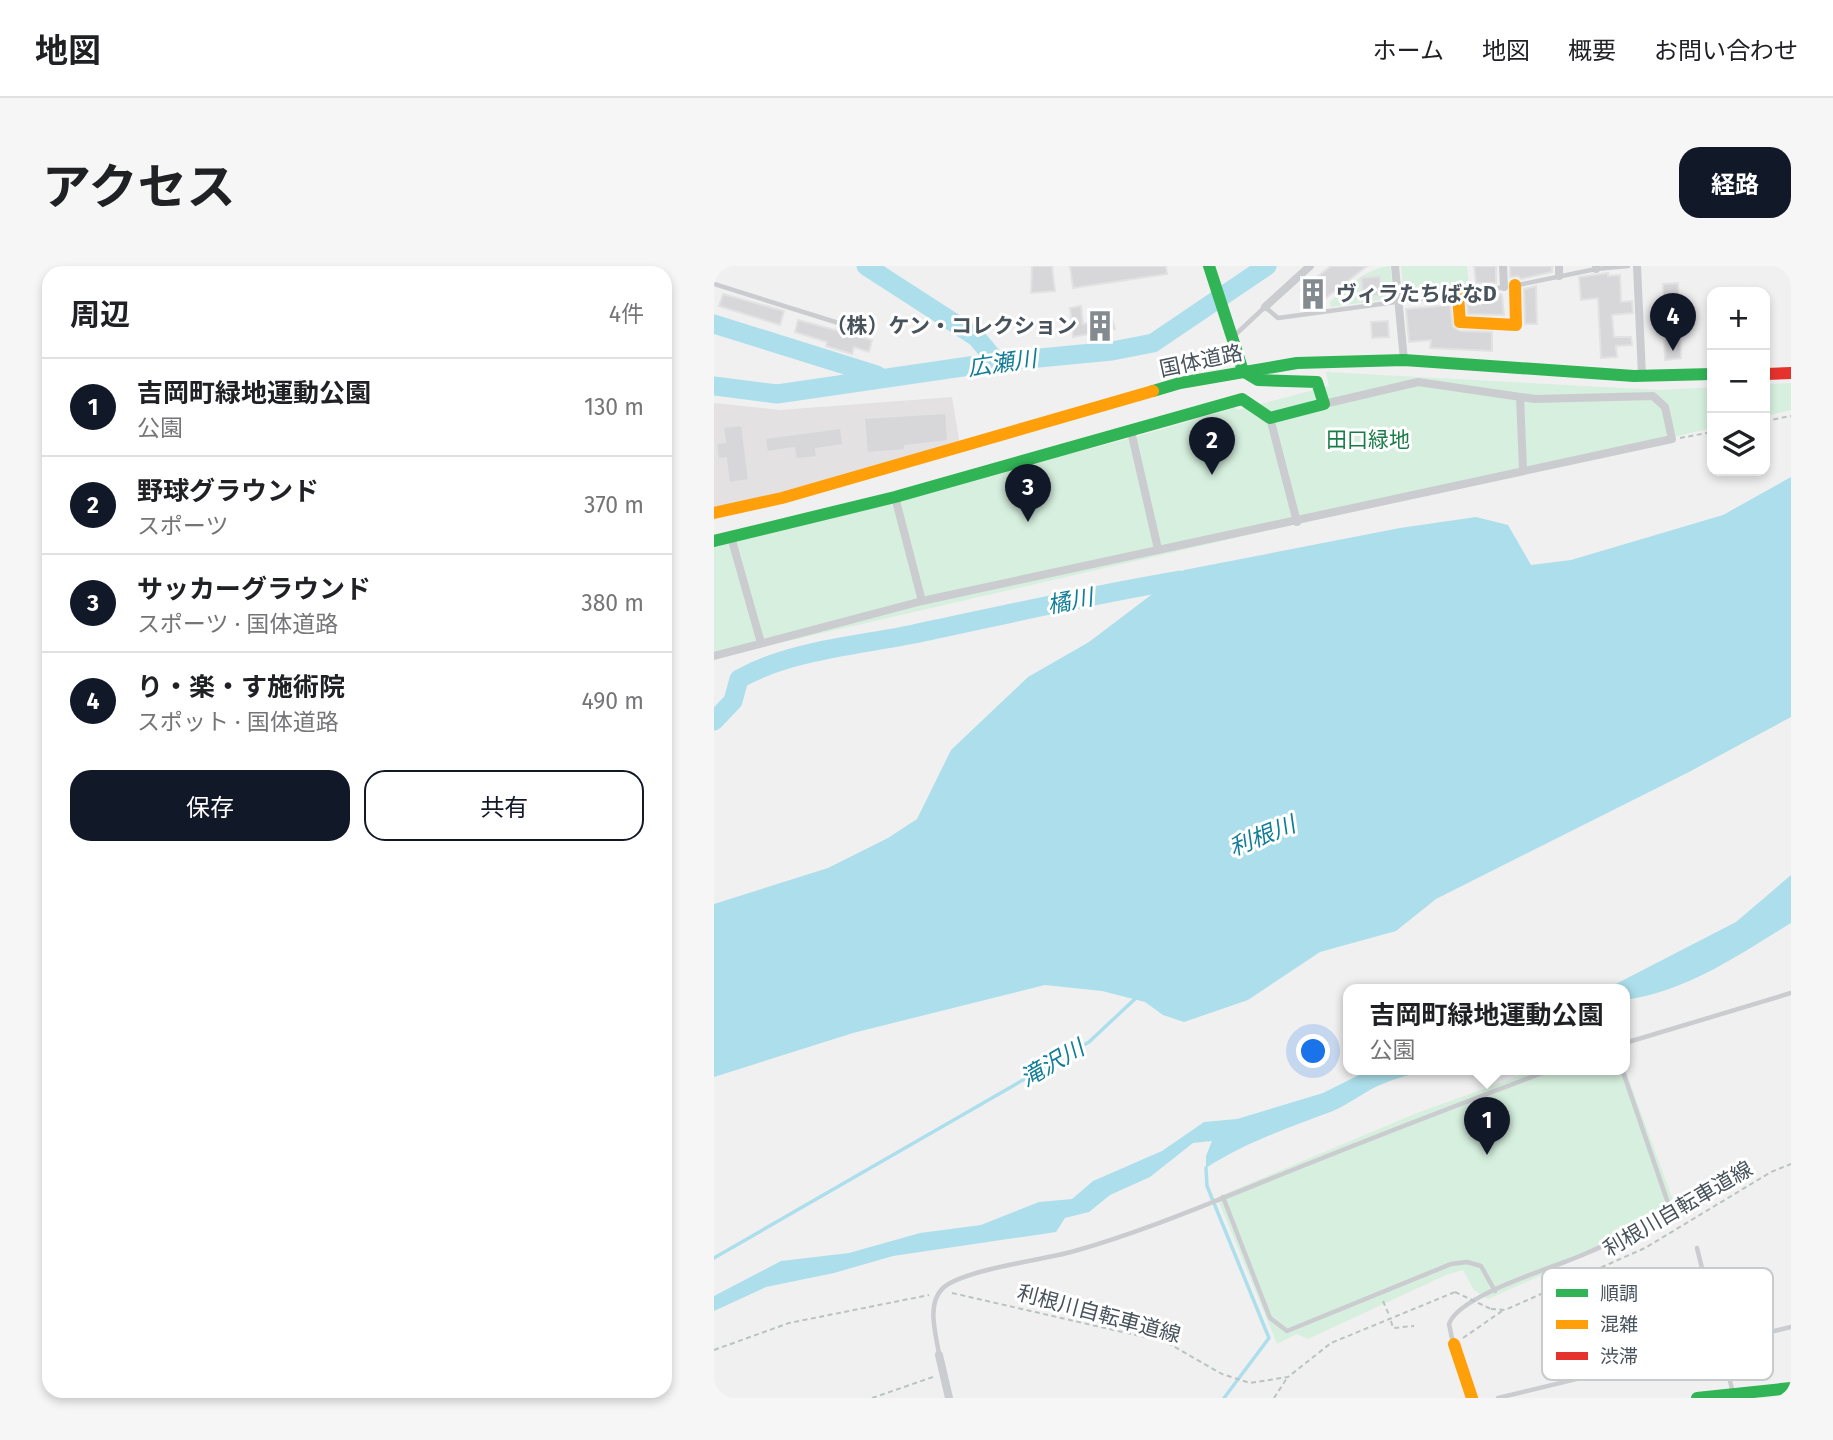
<!DOCTYPE html>
<html lang="ja">
<meta charset="utf-8">
<style>
:root{--surface:#fff;--page:#f6f6f6;--text:#202124;--muted:#757577;--line:#e0e0e0;--accent:#111827}
body{margin:0;font-family:"Fira Sans","Noto Sans JP",sans-serif;background:var(--page);color:var(--text)}
.controls{position:absolute;right:21px;top:21px;display:grid;overflow:hidden;border-radius:14px;box-shadow:0 4px 10px #0003}
.controls button{width:63px;height:63px;display:grid;place-items:center;padding:0;border:0;border-bottom:2px solid var(--line);background:var(--surface);color:var(--text);font:35px sans-serif}
.you{position:absolute;left:600px;top:786px;width:24px;height:24px;margin:-18px;border:5px solid #fff;border-radius:50%;background:#1a73e8;box-shadow:0 0 0 10px #1a73e833}
.badge{display:grid;place-items:center;width:46px;height:46px;border-radius:50%;background:var(--accent);color:#fff;font-size:23px;font-weight:700}
.pin{position:absolute;translate:-50% -58px;filter:drop-shadow(0 2px 4px #0008)}
.pin::after{content:'';position:absolute;top:37px;width:24px;height:21px;background:inherit;clip-path:polygon(0 0,100% 0,50% 100%)}
.popup{position:absolute;left:629px;top:718px;width:287px;height:91px;box-sizing:border-box;display:grid;place-content:center;border-radius:14px;background:var(--surface);filter:drop-shadow(0 2px 5px #0005);font-size:23px;white-space:nowrap;color:var(--muted)}
.popup b{font-size:26px;color:var(--text)}
.popup::after{content:'';position:absolute;left:50%;top:100%;margin-left:-14px;border:14px solid transparent;border-top-color:var(--surface)}
.list{margin:0;padding:0;list-style:none}
h2{display:flex;justify-content:space-between;align-items:center;height:91px;margin:0;padding:0 28px;font-size:30px}
h2 small{font-size:23px;font-weight:400;color:var(--muted)}
.list li{display:grid;grid-template-columns:46px 1fr auto;gap:21px;align-items:center;box-sizing:border-box;height:98px;padding:0 28px;border-top:2px solid var(--line)}
.list b{display:block;font-size:26px;white-space:nowrap}
.list p{margin:0;font-size:23px;white-space:nowrap;color:var(--muted)}
.list em{font-size:23px;font-style:normal;color:var(--muted)}
.actions{display:flex;gap:14px;padding:21px 28px}
.actions a{flex:1;padding:16px 0;border:2px solid var(--accent);border-radius:21px;text-align:center;font-size:24px;color:var(--accent)}
.actions .main{background:var(--accent);color:#fff}
.icon{flex:none;width:38px;height:38px;fill:none;stroke:currentColor;stroke-width:2;stroke-linecap:round;stroke-linejoin:round}
.map{position:relative;flex:none;width:1077px;height:1132px;overflow:hidden;border-radius:21px}
header{display:flex;align-items:center;gap:42px;box-sizing:border-box;height:98px;padding:0 35px;background:var(--surface);border-bottom:2px solid var(--line)}
header strong{font-size:33px}
nav{display:flex;gap:38px;margin-inline-start:auto;font-size:24px}
.intro{display:flex;align-items:center;justify-content:space-between;box-sizing:border-box;height:168px;padding:0 42px}
h1{margin:0;font-size:49px}
.button{padding:18px 32px;border-radius:21px;background:var(--accent);color:#fff;font-size:24px;font-weight:700}
main{display:flex;gap:42px;padding:0 42px}
aside{flex:1;background:var(--surface);border-radius:21px;box-shadow:0 4px 10px #0003}
.map>svg:first-child{display:block}
</style>
<header>
<strong>地図</strong>
<nav><a>ホーム</a><a>地図</a><a>概要</a><a>お問い合わせ</a></nav>
</header>
<div class="intro"><h1>アクセス</h1><a class="button">経路</a></div>
<main>
<aside>
<h2>周辺<small>4件</small></h2>
<ul class="list">
<li><span class="badge">1</span><div><b>吉岡町緑地運動公園</b><p>公園</p></div><em>130 m</em></li>
<li><span class="badge">2</span><div><b>野球グラウンド</b><p>スポーツ</p></div><em>370 m</em></li>
<li><span class="badge">3</span><div><b>サッカーグラウンド</b><p>スポーツ · 国体道路</p></div><em>380 m</em></li>
<li><span class="badge">4</span><div><b>り・楽・す施術院</b><p>スポット · 国体道路</p></div><em>490 m</em></li>
</ul>
<div class="actions"><a class="main">保存</a><a>共有</a></div>
</aside>
<div class="map">
<svg width="1077" height="1132" viewBox="0 0 1077 1132">
<rect width="100%" height="100%" fill="#f1f0f0"/>
<polygon fill="#e3e1e2" points="238,131 246,180 0,247 0,137 66,144"/>
<g fill="#d6efde">
<path d="M676 0 680 32 617 41 616 36C634 20 651 3 676 0Z"/>
<polygon points="687,0 753,0 755,20 690,29"/>
<polygon points="612,106 946,124 998,121 998,162 0,392 0,280 425,170 520,142 524,144 615,120"/>
<polygon points="1077,117 1077,144 1051,150 1051,118"/>
<polygon points="825,803 911,803 964,948 774,1033 760,1024 749,1004 732,1009 594,1073 583,1068 563,1078 503,931 703,847"/>
</g>
<g fill="#acdfeb">
<polygon points="1077,211 1077,451 975,506 722,633 682,665 606,686 534,734 470,756 449,749 431,736 388,725 331,719 139,767 0,811 0,638 114,602 174,572 203,553 237,484 314,411 375,376 470,304 686,262 762,251 794,259 817,299 857,294 1009,249"/>
<path d="M1077 609V657C1022 690 976 724 911 734V723H892L1022 656Z"/>
<path d="M657 803H723C704 806 684 811 666 819 650 826 635 838 619 845 576 861 530 877 492 902V890L498 875 479 877 436 911 396 929 375 946 351 952 342 966 179 990 120 1007 52 1021 0 1045V1030L67 995 135 987 206 967 267 959 325 936 358 933 379 915 448 885 490 856 523 853 609 827Z"/>
</g>
<g fill="none" stroke-linecap="round" stroke-linejoin="round">
<g stroke="#acdfeb" stroke-width="3.5">
<polyline points="492,902 493,920 555,1072 510,1132"/>
<polyline points="0,992 375,776 423,731"/>
</g>
<g stroke="#acdfeb" stroke-width="19">
<polyline points="152,0 262,71 283,96"/>
<polyline points="0,58 163,109"/>
<polyline points="0,120 63,128 283,96 398,85 439,77 553,0"/>
<path d="M0 455 19 435 25 413C77 384 141 380 200 368 289 349 377 329 466 314L479 324"/>
</g>
</g>
<g fill="#d7d7d9" stroke="#e2e2e3" stroke-width="2">
<polygon points="318,0 338,0 341,25 317,27"/>
<polygon points="356,0 452,0 453,8 359,22"/>
<polygon points="617,0 653,0 599,42 586,24"/>
<polygon points="760,0 782,0 782,17 762,17"/>
<polygon points="796,0 838,0 838,6 807,13 804,10 796,11"/>
<polygon points="894,7 894,10 906,9 907,36 918,35 919,47 898,49 900,71 917,71 918,79 902,80 903,91 887,92 884,32 867,34 865,11"/>
<polygon points="666,10 668,29 649,31 647,12"/>
<polygon points="964,17 967,92 951,94 949,18"/>
<polygon points="822,20 823,58 811,58 810,23"/>
<polygon points="783,27 788,29 790,49 754,48 753,34 772,33 772,29"/>
<polygon points="9,28 70,45 66,59 5,40"/>
<polygon points="736,39 739,61 746,65 778,66 778,85 716,82 717,74 695,76 692,43"/>
<polygon points="367,40 369,58 398,52 401,63 359,71 356,42"/>
<polygon points="84,54 158,74 155,86 140,81 138,88 112,80 113,76 81,66"/>
<polygon points="674,55 675,71 658,72 657,56"/>
<polygon points="232,147 234,175 191,180 190,184 153,187 150,152"/>
<polygon points="28,159 35,214 15,217 12,192 4,193 2,177 11,176 9,161"/>
<polygon points="127,162 129,179 102,183 103,191 82,193 80,182 53,186 51,172"/>
</g>
<g fill="none" stroke-linecap="round" stroke-linejoin="round">
<g stroke="#b9c4c0" stroke-width="2" stroke-dasharray="5 3.5" stroke-linecap="butt">
<polyline points="1051,155 1077,150"/>
<polyline points="966,172 998,166"/>
<polyline points="238,1027 452,1076 508,1108 536,1117 574,1111 617,1077 741,1026"/>
<polyline points="669,1035 675,1049"/>
<polyline points="777,1043 791,1044 931,982 1057,906 1077,898"/>
<polyline points="677,1055 679,1062 700,1060"/>
<polyline points="749,1072 788,1045"/>
<polyline points="0,1084 75,1057 215,1029"/>
<polyline points="158,1132 219,1111"/>
<polyline points="560,1132 573,1112"/>
</g>
<g stroke="#cacccf" stroke-width="4.5">
<polyline points="0,18 147,64"/>
<polyline points="804,19 882,3 914,0"/>
<polyline points="521,69 551,41 564,52 792,21"/>
<polyline points="911,777 1077,727"/>
<polyline points="509,931 556,1052 573,1065 737,998 753,996 767,1000 781,1025"/>
<polyline points="983,982 1019,1127"/>
<path d="M739 1077 735 1058C745 1028 843 1001 873 987 899 976 925 962 951 949L955 940 908 803"/>
<path d="M225 1088C222 1068 212 1038 229 1022 248 1004 328 994 357 986 432 965 503 934 576 905 663 870 751 836 839 803"/>
<polyline points="784,1132 1077,1061"/>
</g>
<g stroke="#cacccf" stroke-width="8">
<polyline points="681,0 690,94"/>
<polyline points="789,0 790,21"/>
<polyline points="845,0 845,10"/>
<polyline points="882,0 882,3"/>
<polyline points="923,0 928,109"/>
<polyline points="551,41 596,0"/>
<polyline points="806,131 809,203"/>
<polyline points="556,152 583,256"/>
<polyline points="417,165 444,283"/>
<polyline points="181,231 208,335"/>
<polyline points="17,271 47,377"/>
<polyline points="0,390 208,335 958,173 951,141 939,130 821,133 704,116 610,138"/>
<polyline points="225,1089 235,1132"/>
</g>
<g stroke="#30b455" stroke-width="12">
<polyline points="439,125 466,117 583,97 690,94 920,110 998,108"/>
<polyline points="0,275 181,231 528,133 556,152 610,138 603,116 544,114 529,105 495,0"/>
<polyline points="983,1132 1077,1122"/>
</g>
<g stroke="#ff9f0a" stroke-width="12">
<polyline points="744,29 746,56 802,59 801,19"/>
<polyline points="0,247 68,232 439,125"/>
<polyline points="740,1078 758,1132"/>
</g>
<polyline stroke="#e5322d" stroke-width="12" points="1051,108 1077,107"/>
<polyline stroke="#b9c4c0" stroke-width="2" stroke-dasharray="5 3.5" stroke-linecap="butt" points="741,1026 777,1043"/>
</g>
<defs>
<symbol id="building-bare" viewBox="-9 -9 18 18"><path d="M-4-6H4V6H1V3H-1V6H-4ZM-2.5-4.3h1.7v1.8h-1.7ZM.8-4.3h1.7v1.8H.8ZM-2.5-1h1.7V.8h-1.7ZM.8-1h1.7V.8H.8Z" fill="#838a90" stroke="#fff" stroke-width="2.5" paint-order="stroke"/></symbol>
</defs>
<g fill-rule="evenodd">
<use href="#building-bare" x="577" y="6" width="44" height="44"/>
<use href="#building-bare" x="364" y="38" width="44" height="44"/>
</g>
<g text-anchor="middle" stroke-width="6" stroke-linejoin="round" paint-order="stroke">
<g font-size="21" font-weight="bold" fill="#48535c" stroke="#fff" text-anchor="start">
<text x="622" y="35">ヴィラたちばなD</text>
<text x="363" y="67" text-anchor="end">（株）ケン・コレクション</text>
</g>
<g font-size="21" fill="#48535c" stroke="#fff">
<text transform="translate(487 95) rotate(-12)" y="7">国体道路</text>
<text transform="translate(964 943) rotate(-30)" y="7">利根川自転車道線</text>
<text transform="translate(385 1048) rotate(15)" y="7">利根川自転車道線</text>
</g>
<g font-size="21" fill="#1a7c49" stroke="#fff">
<text x="654" y="181">田口緑地</text>
</g>
<g font-size="23" font-style="italic" fill="#117d97" stroke="#fff">
<text transform="translate(288 97) rotate(-8)" y="8">広瀬川</text>
<text transform="translate(356 335) rotate(-11)" y="8">橘川</text>
<text transform="translate(548 570) rotate(-22)" y="8">利根川</text>
<text transform="translate(338 797) rotate(-30)" y="8">滝沢川</text>
</g>
</g>
<rect x="828" y="1002" width="231" height="112" rx="10" fill="#fff" stroke="#c8cbce" stroke-width="2"/>
<rect x="842" y="1023" width="32" height="8" fill="#30b455"/>
<rect x="842" y="1054" width="32" height="9" fill="#ff9f0a"/>
<rect x="842" y="1086" width="32" height="8" fill="#e5322d"/>
<g font-size="19" fill="#48535c">
<text x="886" y="1034">順調</text>
<text x="886" y="1065">混雑</text>
<text x="886" y="1097">渋滞</text>
</g>
</svg>
<div class="controls">
<button>+</button>
<button>−</button>
<button><svg class="icon" aria-label="layers" viewBox="0 0 24 24"><path d="M12 4l9 5-9 5-9-5zM3 14l9 5 9-5"/></svg></button>
</div>
<div class="you"></div>
<div class="pin badge" style="left:773px;top:889px">1</div>
<div class="popup"><b>吉岡町緑地運動公園</b>公園</div>
<div class="pin badge" style="left:498px;top:209px">2</div>
<div class="pin badge" style="left:314px;top:256px">3</div>
<div class="pin badge" style="left:959px;top:85px">4</div>
</div>
</main>
